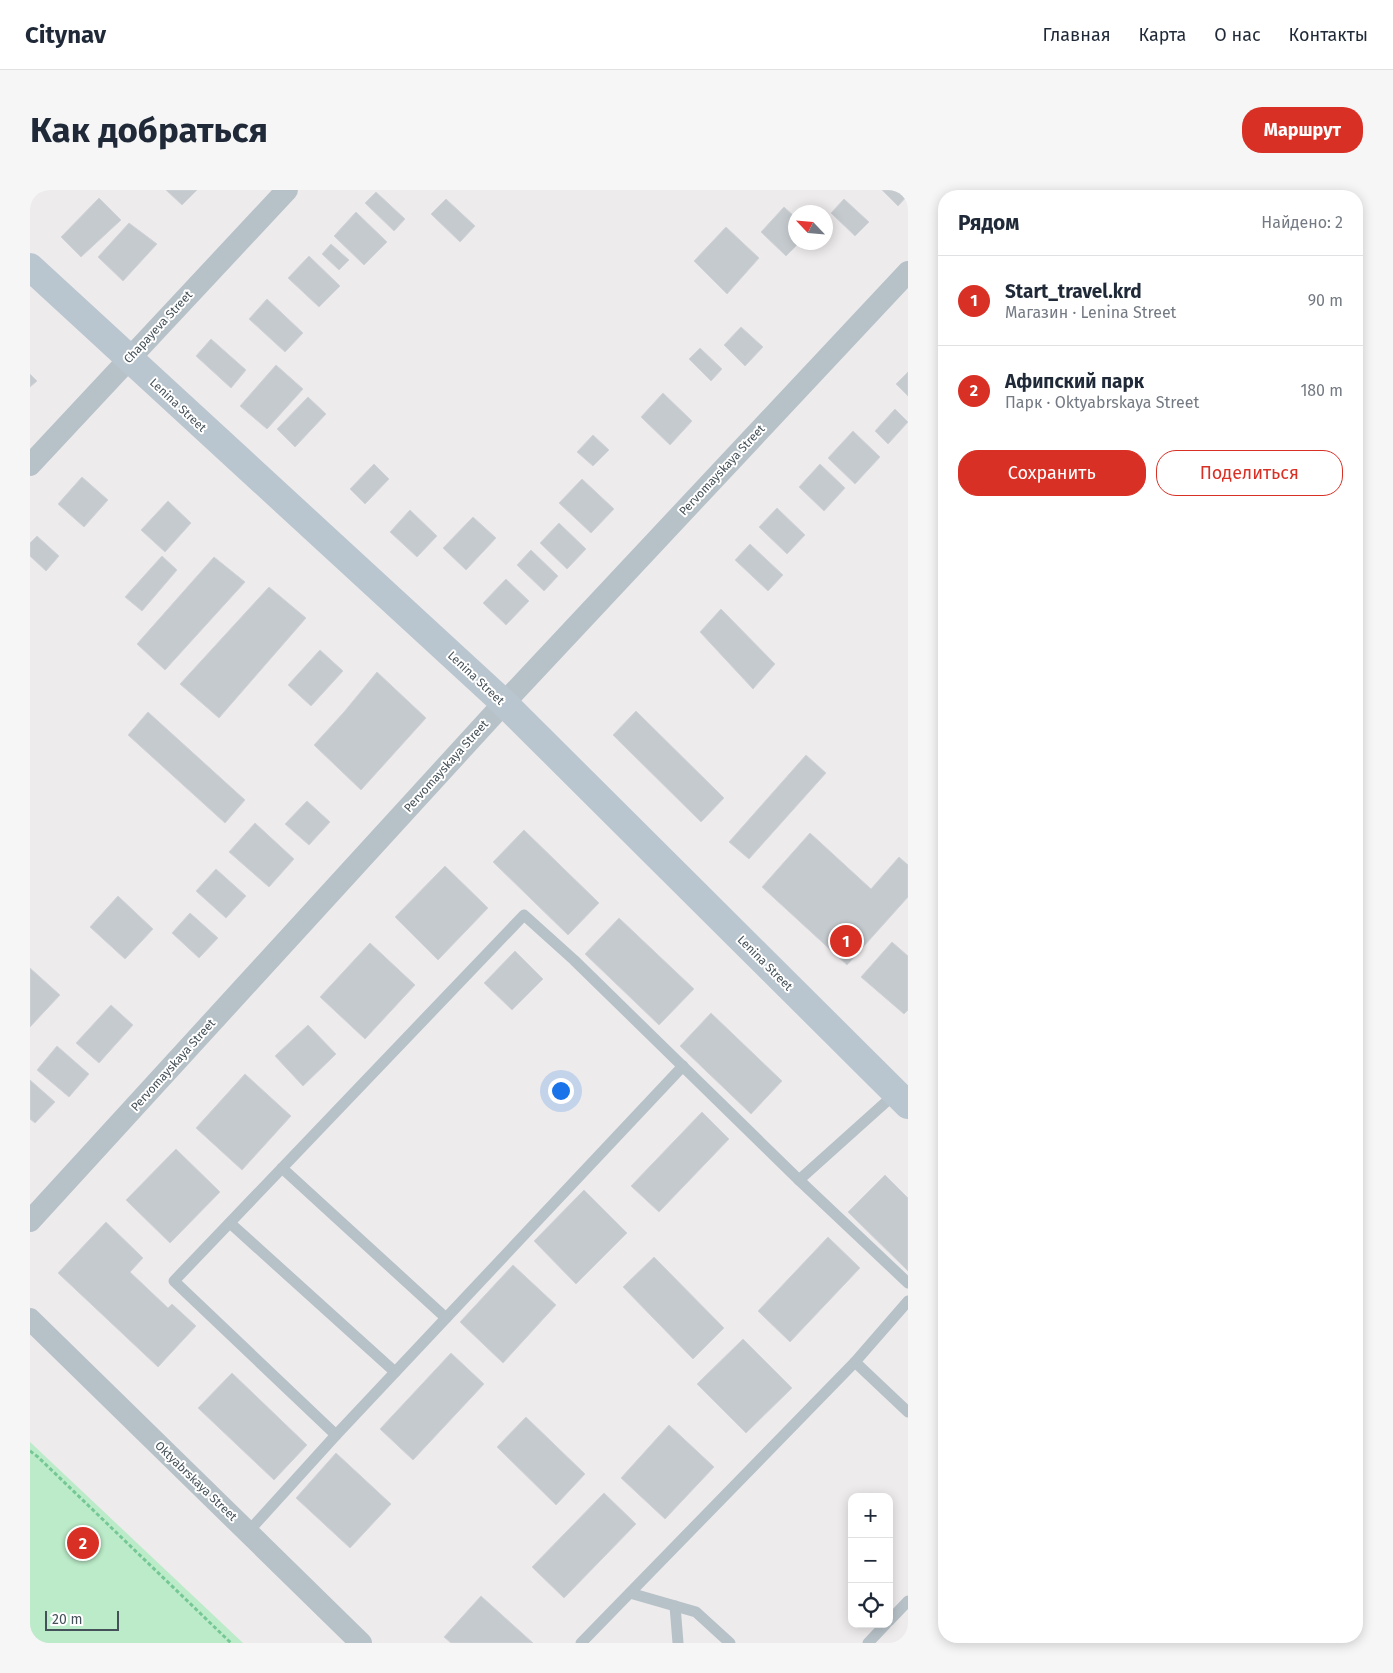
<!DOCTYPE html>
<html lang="ru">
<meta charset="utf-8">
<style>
:root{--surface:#fff;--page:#f6f6f7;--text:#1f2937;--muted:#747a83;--line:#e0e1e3;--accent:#d93025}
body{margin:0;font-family:"Fira Sans",sans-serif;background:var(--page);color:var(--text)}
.controls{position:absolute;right:15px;bottom:15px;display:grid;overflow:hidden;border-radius:10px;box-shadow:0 2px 12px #0003}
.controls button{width:45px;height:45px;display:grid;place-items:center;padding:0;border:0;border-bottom:1px solid var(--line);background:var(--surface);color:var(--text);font:25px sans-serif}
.compass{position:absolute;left:758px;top:15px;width:45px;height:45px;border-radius:50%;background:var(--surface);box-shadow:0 2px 12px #0003;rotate:296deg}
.scale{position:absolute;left:15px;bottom:12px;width:74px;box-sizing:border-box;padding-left:5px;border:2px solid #455158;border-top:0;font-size:14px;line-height:18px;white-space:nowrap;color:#455158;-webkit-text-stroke:4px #fff;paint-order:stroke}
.you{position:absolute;left:530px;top:900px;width:18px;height:18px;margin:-12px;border:4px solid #fff;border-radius:50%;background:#1a73e8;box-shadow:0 0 0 8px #1a73e833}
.badge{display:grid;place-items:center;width:32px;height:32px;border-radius:50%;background:var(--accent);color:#fff;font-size:16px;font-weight:700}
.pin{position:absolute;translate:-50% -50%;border:2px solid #fff;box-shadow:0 1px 5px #0006}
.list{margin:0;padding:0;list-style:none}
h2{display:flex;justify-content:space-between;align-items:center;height:65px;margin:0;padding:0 20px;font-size:21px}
h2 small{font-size:16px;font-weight:400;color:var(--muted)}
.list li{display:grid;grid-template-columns:32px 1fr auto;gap:15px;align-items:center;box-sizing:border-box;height:90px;padding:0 20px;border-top:1px solid var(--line)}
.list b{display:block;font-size:19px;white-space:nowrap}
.list p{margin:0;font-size:16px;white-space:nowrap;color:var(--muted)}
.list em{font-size:16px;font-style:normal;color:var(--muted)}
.actions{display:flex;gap:10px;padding:15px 20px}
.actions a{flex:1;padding:11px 0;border:1px solid var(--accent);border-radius:20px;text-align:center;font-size:18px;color:var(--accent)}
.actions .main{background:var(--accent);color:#fff}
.icon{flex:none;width:28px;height:28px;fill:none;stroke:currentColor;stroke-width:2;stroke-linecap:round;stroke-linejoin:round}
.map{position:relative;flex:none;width:878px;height:1453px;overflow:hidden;border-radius:20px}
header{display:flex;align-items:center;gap:30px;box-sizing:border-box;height:70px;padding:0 25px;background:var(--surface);border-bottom:1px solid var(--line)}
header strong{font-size:24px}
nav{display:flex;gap:28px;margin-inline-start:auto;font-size:18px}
.intro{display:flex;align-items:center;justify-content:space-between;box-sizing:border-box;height:120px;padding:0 30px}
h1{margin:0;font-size:35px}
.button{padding:12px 22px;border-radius:20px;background:var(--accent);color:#fff;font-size:18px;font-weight:700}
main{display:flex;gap:30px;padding:0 30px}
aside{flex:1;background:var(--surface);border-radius:20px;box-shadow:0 2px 12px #0003}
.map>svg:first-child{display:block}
</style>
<header>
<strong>Citynav</strong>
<nav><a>Главная</a><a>Карта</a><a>О нас</a><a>Контакты</a></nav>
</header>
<div class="intro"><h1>Как добраться</h1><a class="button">Маршрут</a></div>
<main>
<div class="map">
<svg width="878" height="1453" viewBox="0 0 878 1453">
<rect width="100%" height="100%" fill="#eeebec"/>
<polygon fill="#bbebc8" points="0,1252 213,1453 0,1453"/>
<g fill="#c5cace" stroke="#d0d3d7">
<polygon points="136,0 167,0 152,15"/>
<polygon points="852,0 878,0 878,5 868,16"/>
<polygon points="346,2 375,29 364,41 335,13"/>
<polygon points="69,8 91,30 51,67 31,47"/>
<polygon points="416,9 445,36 430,52 401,24"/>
<polygon points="814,9 839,32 825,46 801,23"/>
<polygon points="754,17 766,28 766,52 770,52 756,66 731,42"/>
<polygon points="326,22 357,52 334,75 304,46"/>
<polygon points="99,33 127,54 93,91 68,67"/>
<polygon points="696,37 729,68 697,104 664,71"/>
<polygon points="301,54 319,70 309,80 292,64"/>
<polygon points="279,66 310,96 289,117 258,88"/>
<polygon points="237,109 273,143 255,162 219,129"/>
<polygon points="711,137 733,157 715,176 694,155"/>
<polygon points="181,149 216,180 201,198 166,166"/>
<polygon points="670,158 692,179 681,191 659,169"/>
<polygon points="246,175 273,199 237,239 210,216"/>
<polygon points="878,182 878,206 866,194"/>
<polygon points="0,184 7,191 0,197"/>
<polygon points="633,203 662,231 640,255 611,227"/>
<polygon points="278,207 296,224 265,257 247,239"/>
<polygon points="865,219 878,232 858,254 845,241"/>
<polygon points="823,241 850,267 825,294 798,268"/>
<polygon points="563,245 579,260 563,276 547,262"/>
<polygon points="344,274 359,289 335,314 320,299"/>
<polygon points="790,274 815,298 794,321 769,297"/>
<polygon points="52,287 78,310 54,337 28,314"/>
<polygon points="552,289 584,319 561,343 529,313"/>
<polygon points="138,311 161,333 135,362 111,340"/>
<polygon points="747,318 775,345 757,364 729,337"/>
<polygon points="380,320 407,346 387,367 360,342"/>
<polygon points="443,327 466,348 436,380 413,358"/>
<polygon points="529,333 556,359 537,379 510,353"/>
<polygon points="7,346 29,366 16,381 0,366 0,353"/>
<polygon points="720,354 753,385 738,401 705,370"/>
<polygon points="501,360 528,386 514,401 487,375"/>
<polygon points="132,366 147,380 112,421 95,407"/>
<polygon points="184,367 215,392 135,480 107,454"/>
<polygon points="476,389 499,411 476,435 453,413"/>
<polygon points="239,397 276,428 189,528 150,494"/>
<polygon points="691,419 745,474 723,499 670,442"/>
<polygon points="290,460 313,481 281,516 258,495"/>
<polygon points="347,482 396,528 331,600 284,555 314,522"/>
<polygon points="606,521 694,608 671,632 583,545"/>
<polygon points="118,522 215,610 195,633 98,545"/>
<polygon points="776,565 796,583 719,669 699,652"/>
<polygon points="277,611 300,632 279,655 255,634"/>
<polygon points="225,633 264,669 239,697 199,662"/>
<polygon points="494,640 569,713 538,745 463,672"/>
<polygon points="780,643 841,699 869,667 878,675 878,707 817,775 732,697"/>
<polygon points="415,676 458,718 408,770 365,727"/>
<polygon points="186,679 216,706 196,728 166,701"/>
<polygon points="88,706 123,739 95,769 60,737"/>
<polygon points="160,723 188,748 169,768 142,743"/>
<polygon points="589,728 664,799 629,835 555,764"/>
<polygon points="862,752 878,766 878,820 874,824 831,787"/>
<polygon points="340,753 385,795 335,849 290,807"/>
<polygon points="485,761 513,789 482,820 454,793"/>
<polygon points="0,778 30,805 0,837"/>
<polygon points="81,815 103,835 69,873 46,853"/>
<polygon points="681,823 752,891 721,924 650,856"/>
<polygon points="278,835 306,864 273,896 245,866"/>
<polygon points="27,856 59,884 39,907 7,880"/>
<polygon points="215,884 261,926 212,980 166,938"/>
<polygon points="0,890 25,912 5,933 0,929"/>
<polygon points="672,922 699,949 629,1022 601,996"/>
<polygon points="146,959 190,1002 140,1053 96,1010"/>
<polygon points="855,985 878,1008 878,1081 818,1022"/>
<polygon points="554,1000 597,1043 546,1094 504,1051"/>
<polygon points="76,1032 113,1068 100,1082 138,1118 142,1114 166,1136 128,1177 28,1083"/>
<polygon points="798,1047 830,1078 760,1152 728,1121"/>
<polygon points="624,1067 694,1138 663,1169 593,1097"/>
<polygon points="483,1075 526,1115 473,1173 430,1132"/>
<polygon points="713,1149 762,1198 716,1243 667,1194"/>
<polygon points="421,1163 454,1194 383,1270 350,1239"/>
<polygon points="202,1183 277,1255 244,1290 168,1218"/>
<polygon points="496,1227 555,1284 526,1315 467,1257"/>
<polygon points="639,1235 684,1277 635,1329 591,1288"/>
<polygon points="306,1263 361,1314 320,1358 266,1308"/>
<polygon points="574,1303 606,1334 534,1408 502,1377"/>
<polygon points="451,1406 503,1453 421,1453 414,1447"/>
</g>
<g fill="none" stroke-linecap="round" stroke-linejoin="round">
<polyline stroke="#75c795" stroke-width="3" stroke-dasharray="4 2.5" stroke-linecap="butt" points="0,1261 8,1267 201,1453"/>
<g stroke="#b7c2c8" stroke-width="11">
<polyline points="866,903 769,990 878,1093"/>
<polyline points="252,978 416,1128"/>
<polyline points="200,1033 365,1182"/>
<polyline points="825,1172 878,1222"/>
<polyline points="306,1245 144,1091 494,725 544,770 769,990"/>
<polyline points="218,1342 306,1245 653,876"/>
<polyline points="600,1403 666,1422 700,1453"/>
<polyline points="645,1416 648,1453"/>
<polyline points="859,1431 878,1411"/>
<polyline points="551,1453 825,1172 878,1111"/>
<polyline points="838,1453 856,1434"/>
</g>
<g stroke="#b7c2c8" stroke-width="22">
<polyline points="0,275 257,0"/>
<polyline points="0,1031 474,513 878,82"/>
<polyline points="0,1129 331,1453"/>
</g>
<polyline stroke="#bac6cf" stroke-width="28" points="0,77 474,513 878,915"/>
</g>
<g text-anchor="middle" stroke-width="4" stroke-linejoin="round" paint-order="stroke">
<g font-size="12" fill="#455158" stroke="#fff">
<text transform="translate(128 137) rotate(-47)" y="4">Chapayeva Street</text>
<text transform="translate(148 215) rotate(43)" y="4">Lenina Street</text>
<text transform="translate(692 280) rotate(-47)" y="4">Pervomayskaya Street</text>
<text transform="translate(446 488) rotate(43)" y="4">Lenina Street</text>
<text transform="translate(416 576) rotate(-48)" y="4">Pervomayskaya Street</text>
<text transform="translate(735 773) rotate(45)" y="4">Lenina Street</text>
<text transform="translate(143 875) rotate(-48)" y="4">Pervomayskaya Street</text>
<text transform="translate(166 1291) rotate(44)" y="4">Oktyabrskaya Street</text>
</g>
</g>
</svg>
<div class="controls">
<button>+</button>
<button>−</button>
<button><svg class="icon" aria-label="locate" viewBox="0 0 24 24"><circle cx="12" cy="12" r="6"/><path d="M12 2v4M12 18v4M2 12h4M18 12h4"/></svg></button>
</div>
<svg class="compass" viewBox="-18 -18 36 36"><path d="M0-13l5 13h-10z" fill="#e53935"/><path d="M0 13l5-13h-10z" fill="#747a83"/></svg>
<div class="scale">20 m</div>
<div class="you"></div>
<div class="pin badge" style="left:816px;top:751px">1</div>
<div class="pin badge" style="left:53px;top:1353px">2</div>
</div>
<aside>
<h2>Рядом<small>Найдено: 2</small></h2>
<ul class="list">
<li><span class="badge">1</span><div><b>Start_travel.krd</b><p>Магазин · Lenina Street</p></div><em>90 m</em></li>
<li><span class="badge">2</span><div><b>Афипский парк</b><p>Парк · Oktyabrskaya Street</p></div><em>180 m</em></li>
</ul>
<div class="actions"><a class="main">Сохранить</a><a>Поделиться</a></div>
</aside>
</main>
